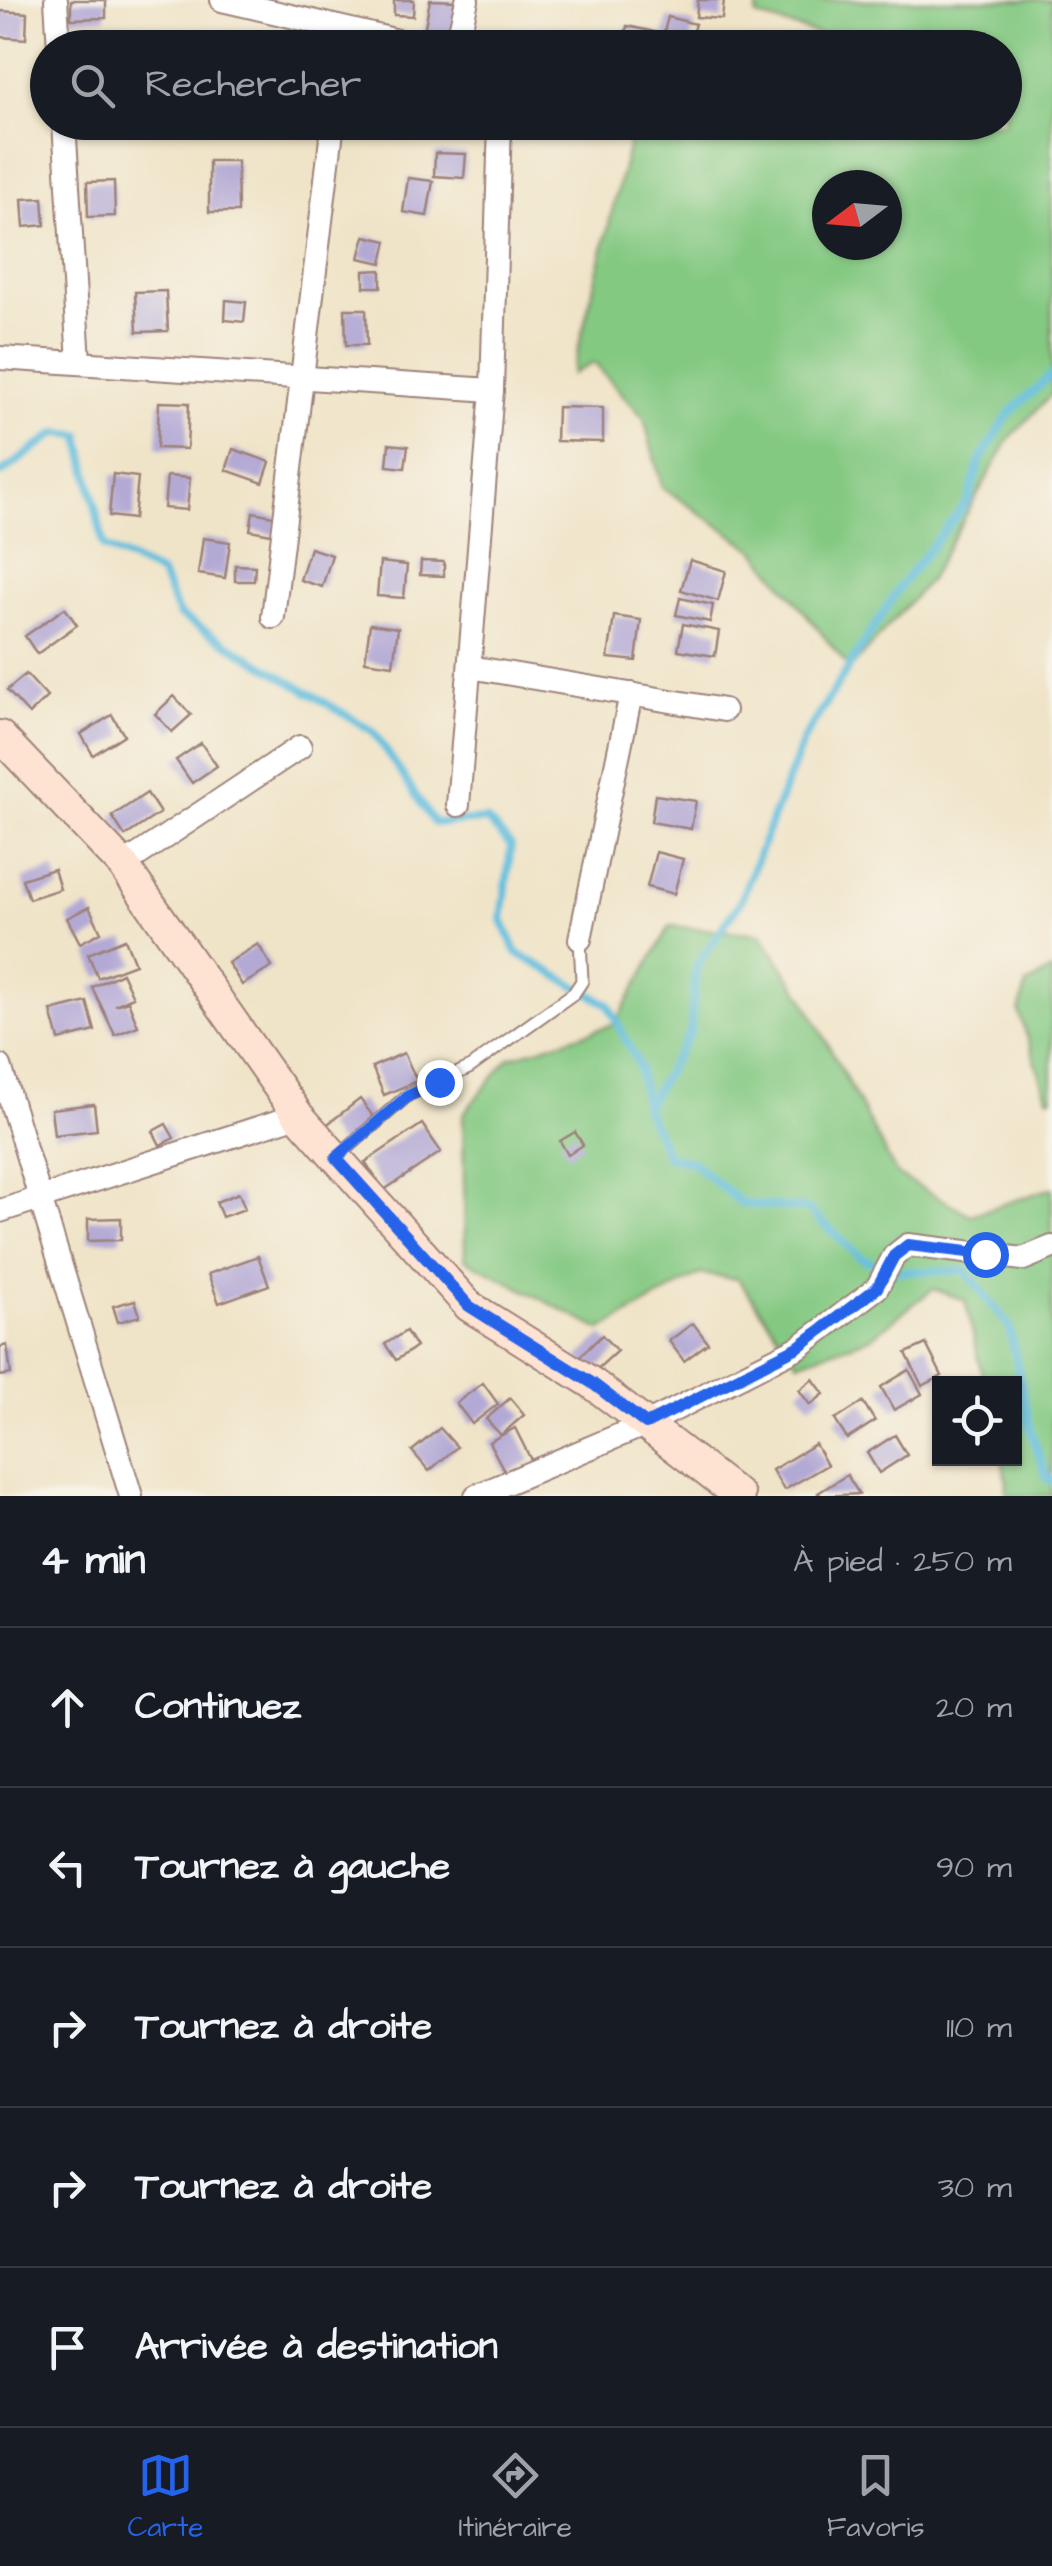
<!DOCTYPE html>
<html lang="fr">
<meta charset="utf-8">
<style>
:root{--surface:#171b24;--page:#242831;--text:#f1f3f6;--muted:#9ea1a6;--line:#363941;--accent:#2563eb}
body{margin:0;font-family:"Architects Daughter",sans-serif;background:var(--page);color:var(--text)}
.controls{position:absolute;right:30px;bottom:30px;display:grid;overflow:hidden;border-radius:0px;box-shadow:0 2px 8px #0004}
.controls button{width:90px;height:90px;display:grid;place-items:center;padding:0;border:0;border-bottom:2px solid var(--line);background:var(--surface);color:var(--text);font:50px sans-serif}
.compass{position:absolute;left:812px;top:170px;width:90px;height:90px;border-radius:50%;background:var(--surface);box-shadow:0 2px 8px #0004;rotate:254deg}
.stop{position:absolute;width:30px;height:30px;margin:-22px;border:8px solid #2563eb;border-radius:50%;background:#fff}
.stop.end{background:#2563eb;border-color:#fff;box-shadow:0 2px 10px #0008}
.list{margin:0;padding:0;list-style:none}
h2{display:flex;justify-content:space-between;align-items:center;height:130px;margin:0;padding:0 40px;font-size:42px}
h2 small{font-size:32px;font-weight:400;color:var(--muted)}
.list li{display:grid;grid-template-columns:65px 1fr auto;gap:30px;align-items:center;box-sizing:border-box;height:160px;padding:0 40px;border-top:2px solid var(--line)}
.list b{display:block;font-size:38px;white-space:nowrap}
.list em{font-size:32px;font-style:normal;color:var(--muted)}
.icon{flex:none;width:55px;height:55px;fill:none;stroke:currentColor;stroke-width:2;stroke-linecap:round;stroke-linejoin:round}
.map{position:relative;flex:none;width:1052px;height:1496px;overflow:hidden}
.search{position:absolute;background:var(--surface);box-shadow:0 2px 8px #0004;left:30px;right:30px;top:30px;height:110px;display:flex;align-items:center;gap:25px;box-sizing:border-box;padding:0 35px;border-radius:55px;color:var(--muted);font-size:38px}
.sheet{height:930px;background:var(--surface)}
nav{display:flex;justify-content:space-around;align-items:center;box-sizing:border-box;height:140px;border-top:2px solid var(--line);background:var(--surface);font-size:28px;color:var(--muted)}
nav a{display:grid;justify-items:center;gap:5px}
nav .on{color:var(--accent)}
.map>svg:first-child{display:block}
</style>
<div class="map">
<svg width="1052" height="1496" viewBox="0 0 1052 1496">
<rect width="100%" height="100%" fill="#f7f3e8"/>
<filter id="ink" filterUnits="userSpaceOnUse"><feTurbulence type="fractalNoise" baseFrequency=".01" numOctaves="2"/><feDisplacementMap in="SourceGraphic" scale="20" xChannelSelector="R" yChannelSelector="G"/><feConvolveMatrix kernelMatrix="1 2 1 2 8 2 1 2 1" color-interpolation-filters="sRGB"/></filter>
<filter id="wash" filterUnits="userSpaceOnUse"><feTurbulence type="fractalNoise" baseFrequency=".0048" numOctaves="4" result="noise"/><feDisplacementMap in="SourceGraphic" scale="40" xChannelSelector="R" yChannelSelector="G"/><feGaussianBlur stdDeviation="2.25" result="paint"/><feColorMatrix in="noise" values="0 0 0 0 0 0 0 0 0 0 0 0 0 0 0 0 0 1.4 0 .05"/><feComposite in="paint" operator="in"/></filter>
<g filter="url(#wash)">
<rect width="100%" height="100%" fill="#f0e4c8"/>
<g fill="#84c982" stroke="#677456" stroke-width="2.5" fill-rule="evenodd">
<path d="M760 0H1052V394L1009 439 929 580 850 669 756 551 662 487 644 418 594 363 572 374 634 123 1004 122V48L822 47 824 36 756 16ZM827 185H887V245H827Z"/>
<polygon points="670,926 761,934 803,997 897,1175 971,1215 1052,1188 1052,1496 1006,1496 1007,1483 1002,1459 1014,1459 1014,1384 984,1383 965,1300 933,1289 870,1338 798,1362 738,1279 700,1274 601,1330 465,1259 463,1114 509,1058 615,1024"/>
<polygon points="1052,970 1052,1098 1047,1096 1019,1013 1026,985"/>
</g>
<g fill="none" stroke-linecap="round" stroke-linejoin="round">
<g stroke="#5fbddd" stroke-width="8">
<polyline points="0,474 56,433 80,435 104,547 161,574 179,615 373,731 434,823 487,820 511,846 502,920 517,953 608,1004 639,1066 645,1108 668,1157 691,1161 742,1204 808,1209 861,1258 894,1271 966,1271 1009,1326 1031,1431 1047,1478 1052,1481"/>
<polyline points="646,1106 690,1033 696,967 740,902 804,738 900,586 968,501 980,461 1009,414 1052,374"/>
</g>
</g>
<g id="blocks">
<g fill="#b3a9d5">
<polygon points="71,0 106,0 106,18 71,19"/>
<polygon points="394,0 414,0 413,16 394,15"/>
<polygon points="430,0 458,1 451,42 423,37"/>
<polygon points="698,0 724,0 722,19 696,17"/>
<polygon points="0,11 27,13 26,39 0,37"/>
<polygon points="668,17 695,24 688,47 662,39"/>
<polygon points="627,26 655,32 652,48 622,48"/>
<polygon points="65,31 88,34 86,48 63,48"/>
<polygon points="435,153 466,154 464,178 434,176"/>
<polygon points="209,161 237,161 238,212 209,212"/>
<polygon points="408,178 433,181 427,216 403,212"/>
<polygon points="114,181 115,216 88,217 87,182"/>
<polygon points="43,198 45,225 24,227 22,199"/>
<polygon points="365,236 387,241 382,263 359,258"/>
<polygon points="381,270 381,287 364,287 364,271"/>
<polygon points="166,291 168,331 137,332 135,292"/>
<polygon points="226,300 246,302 244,322 225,320"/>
<polygon points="345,309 366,309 367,345 346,345"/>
<polygon points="159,402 189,403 187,449 157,448"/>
<polygon points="557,407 603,408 603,442 556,441"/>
<polygon points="389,444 408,446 405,468 387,466"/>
<polygon points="233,449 270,462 263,483 226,470"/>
<polygon points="113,474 138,477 134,519 109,516"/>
<polygon points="167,476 190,478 187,510 164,508"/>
<polygon points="253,512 278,517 276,535 250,530"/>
<polygon points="203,538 230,542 225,578 198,574"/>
<polygon points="310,548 332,555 322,587 300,580"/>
<polygon points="690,560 726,571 718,601 681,590"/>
<polygon points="421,561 444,562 444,576 420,575"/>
<polygon points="380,562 407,565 404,598 377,596"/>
<polygon points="235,565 255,566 254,581 235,581"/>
<polygon points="680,598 713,605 710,622 676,615"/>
<polygon points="65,608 77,625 37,654 25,636"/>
<polygon points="614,616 641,620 636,661 608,658"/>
<polygon points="370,624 398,628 393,665 365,661"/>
<polygon points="683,624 719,631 715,656 678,650"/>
<polygon points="26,674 47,697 29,714 7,690"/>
<polygon points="174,696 191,715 172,732 155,714"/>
<polygon points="112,715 124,735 93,755 81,734"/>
<polygon points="201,743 217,766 192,783 176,760"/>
<polygon points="147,793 160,813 125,836 112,816"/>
<polygon points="655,795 696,801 691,829 651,822"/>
<polygon points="656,852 683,859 674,894 647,887"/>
<polygon points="54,869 60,889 29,899 22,879"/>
<polygon points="89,907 101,932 80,943 67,918"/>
<polygon points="125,939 135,964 98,978 88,954"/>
<polygon points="258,944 272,967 242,985 228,963"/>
<polygon points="122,973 133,997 115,1005 128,1001 138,1026 115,1035 92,987"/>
<polygon points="87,1002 95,1031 59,1040 51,1011"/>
<polygon points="404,1053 417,1081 384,1095 372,1067"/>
<polygon points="360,1099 378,1123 343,1150 325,1126"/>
<polygon points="94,1104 97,1130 54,1135 51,1109"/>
<polygon points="166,1124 174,1138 160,1145 153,1131"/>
<polygon points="422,1124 441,1152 384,1190 365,1162"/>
<polygon points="575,1132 583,1145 568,1155 560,1141"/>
<polygon points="239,1193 245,1209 222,1217 216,1202"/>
<polygon points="121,1218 121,1240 88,1241 88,1219"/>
<polygon points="258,1256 269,1285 219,1303 208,1274"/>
<polygon points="135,1300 140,1316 118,1322 113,1306"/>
<polygon points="693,1323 708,1343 684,1361 669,1341"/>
<polygon points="406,1331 416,1347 396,1360 385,1344"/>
<polygon points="602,1335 617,1351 593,1373 578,1358"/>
<polygon points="926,1344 942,1376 922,1386 906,1353"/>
<polygon points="7,1345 11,1374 0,1376 0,1347"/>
<polygon points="909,1370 922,1394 894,1410 881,1387"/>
<polygon points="813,1379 824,1394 810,1405 799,1390"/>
<polygon points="483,1383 498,1404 472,1424 456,1403"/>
<polygon points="510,1398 524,1415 501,1435 486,1419"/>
<polygon points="863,1402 875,1421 847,1439 835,1420"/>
<polygon points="440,1428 457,1447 429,1471 412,1451"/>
<polygon points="515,1428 531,1460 506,1474 489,1442"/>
<polygon points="895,1435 907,1455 879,1473 867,1453"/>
<polygon points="815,1444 827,1465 784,1490 772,1470"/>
<polygon points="847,1475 859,1494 821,1496 818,1493"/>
</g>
</g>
</g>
<g filter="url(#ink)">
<use href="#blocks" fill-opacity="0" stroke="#9d827a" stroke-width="2.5"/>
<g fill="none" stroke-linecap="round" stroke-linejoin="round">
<defs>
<polyline id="lane" points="337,1157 408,1095 469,1068 574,993 582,981 580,939"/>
<g id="street">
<polyline points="56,0 59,48"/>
<polyline points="222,0 428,48"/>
<polyline points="456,48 467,0"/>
<polyline points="64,122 79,362"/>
<polyline points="0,358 492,390"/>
<polyline points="273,617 333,122"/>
<polyline points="470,667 724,710"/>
<polyline points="458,805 492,390 500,122"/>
<polyline points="123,865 300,747"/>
<polyline points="580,939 631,694"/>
<polyline points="0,1066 131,1496"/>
<polyline points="0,1211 298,1115"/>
<polyline points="476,1496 646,1424 799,1347 877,1288 894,1256 908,1245 1023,1259 1052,1247"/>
</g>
<polyline id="secondary" points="0,736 123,865 298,1115 469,1306 592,1383 739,1496"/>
</defs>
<use href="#lane" stroke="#9d827a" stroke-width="15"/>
<use href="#street" stroke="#9d827a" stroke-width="26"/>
<use href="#secondary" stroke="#9d827a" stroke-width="34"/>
<use href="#lane" stroke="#fff" stroke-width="11"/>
<use href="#street" stroke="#fff" stroke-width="22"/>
<use href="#secondary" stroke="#fee3d2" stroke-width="30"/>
</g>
</g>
<g fill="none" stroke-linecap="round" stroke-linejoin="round" filter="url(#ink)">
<polyline stroke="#2563eb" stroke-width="12" points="439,1082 408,1096 336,1158 469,1306 592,1383 646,1424 798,1347 877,1288 894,1256 908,1245 985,1254"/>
</g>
</svg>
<div class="controls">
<button><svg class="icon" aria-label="locate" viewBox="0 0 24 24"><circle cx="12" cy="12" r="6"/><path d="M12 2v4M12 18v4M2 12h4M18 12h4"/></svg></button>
</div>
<svg class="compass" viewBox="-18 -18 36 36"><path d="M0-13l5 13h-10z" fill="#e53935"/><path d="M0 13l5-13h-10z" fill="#9ea1a6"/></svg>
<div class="stop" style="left:985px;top:1254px"></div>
<div class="stop end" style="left:439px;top:1082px"></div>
<div class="search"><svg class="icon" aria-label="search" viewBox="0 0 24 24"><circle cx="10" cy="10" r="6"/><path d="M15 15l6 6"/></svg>Rechercher</div>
</div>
<section class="sheet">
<h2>4 min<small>À pied · 250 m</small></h2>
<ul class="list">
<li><svg class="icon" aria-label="ahead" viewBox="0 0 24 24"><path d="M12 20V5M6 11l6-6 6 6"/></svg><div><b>Continuez</b></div><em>20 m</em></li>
<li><svg class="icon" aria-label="left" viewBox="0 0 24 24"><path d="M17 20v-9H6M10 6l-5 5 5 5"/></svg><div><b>Tournez à gauche</b></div><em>90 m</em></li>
<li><svg class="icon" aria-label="right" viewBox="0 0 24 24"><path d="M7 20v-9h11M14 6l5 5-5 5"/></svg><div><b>Tournez à droite</b></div><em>110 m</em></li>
<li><svg class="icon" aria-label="right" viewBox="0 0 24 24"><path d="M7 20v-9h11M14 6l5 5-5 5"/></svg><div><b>Tournez à droite</b></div><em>30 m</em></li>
<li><svg class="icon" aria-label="arrive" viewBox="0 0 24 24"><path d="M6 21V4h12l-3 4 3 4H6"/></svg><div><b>Arrivée à destination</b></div></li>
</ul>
</section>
<nav>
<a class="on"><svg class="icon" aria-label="map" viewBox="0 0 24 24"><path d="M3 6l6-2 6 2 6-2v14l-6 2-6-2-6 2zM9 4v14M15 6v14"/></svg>Carte</a>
<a><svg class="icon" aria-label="directions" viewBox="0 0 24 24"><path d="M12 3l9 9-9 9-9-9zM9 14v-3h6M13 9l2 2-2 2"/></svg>Itinéraire</a>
<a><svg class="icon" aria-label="saved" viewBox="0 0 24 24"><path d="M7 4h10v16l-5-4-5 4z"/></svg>Favoris</a>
</nav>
